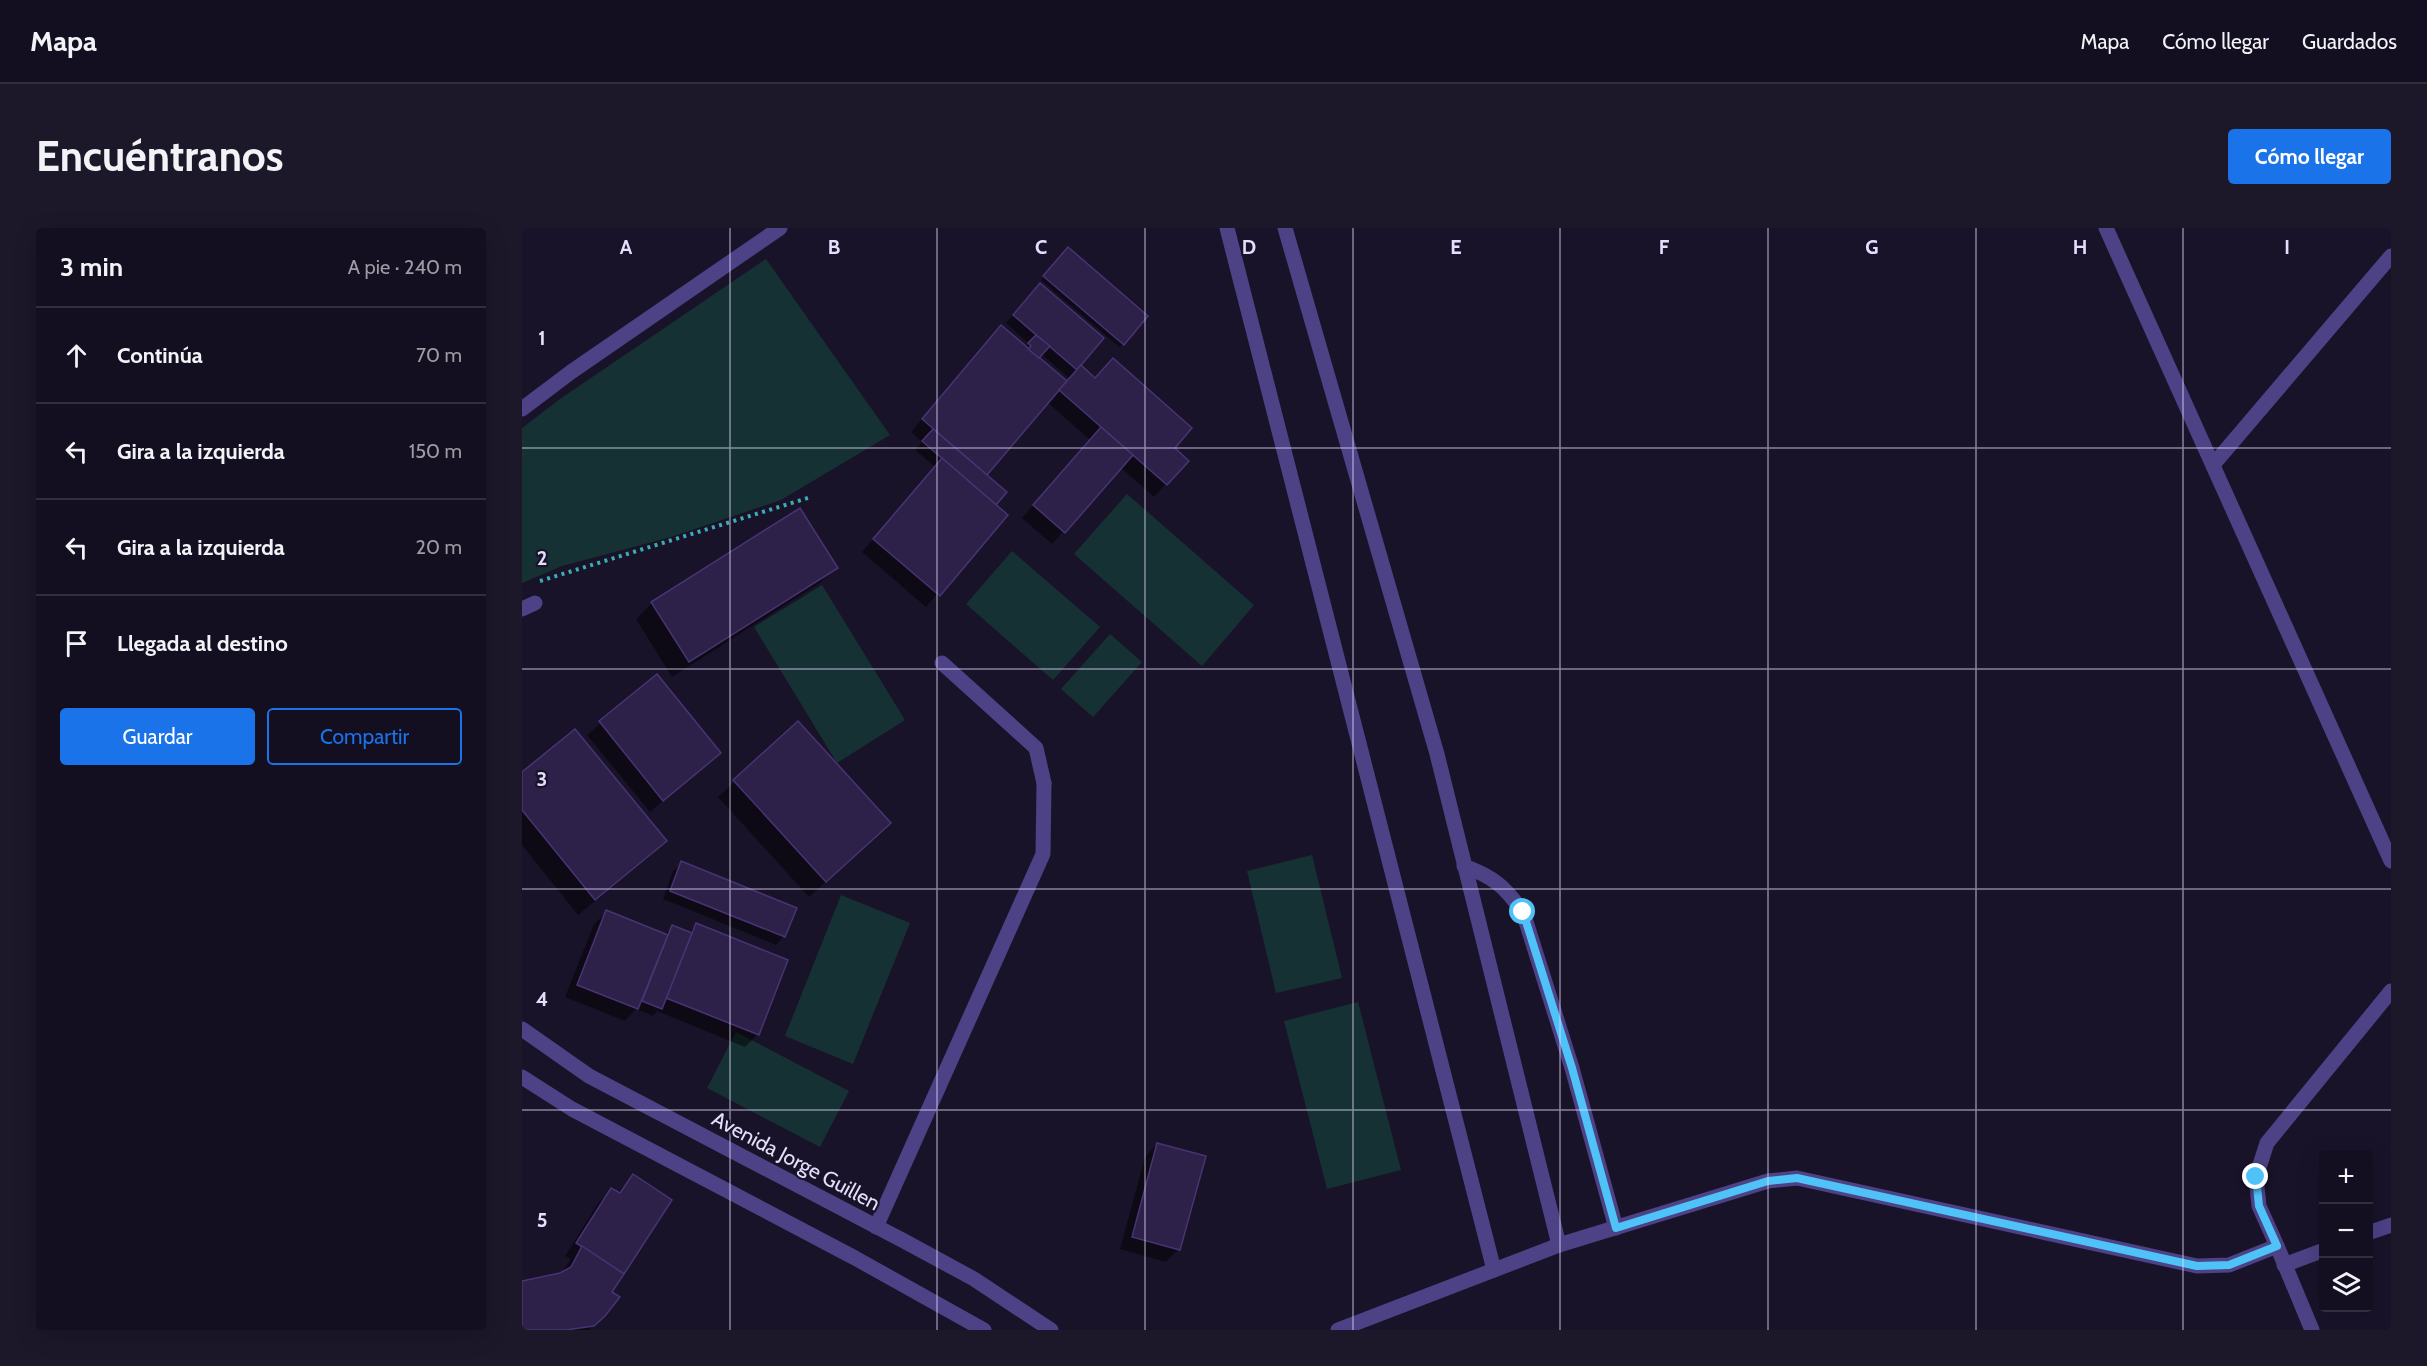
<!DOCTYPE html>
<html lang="es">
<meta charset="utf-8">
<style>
:root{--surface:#130e20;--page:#1c1729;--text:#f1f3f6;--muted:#9d9ca5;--line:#322e3e;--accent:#1a73e8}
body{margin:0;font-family:Cabin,sans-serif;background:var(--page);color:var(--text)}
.controls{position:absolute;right:18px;bottom:18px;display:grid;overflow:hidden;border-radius:6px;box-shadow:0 6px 24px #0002}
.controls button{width:54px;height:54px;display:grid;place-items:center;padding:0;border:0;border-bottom:2px solid var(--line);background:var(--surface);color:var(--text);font:30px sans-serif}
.stop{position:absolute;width:18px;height:18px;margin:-14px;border:4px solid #4fc3f7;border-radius:50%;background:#fff}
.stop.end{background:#4fc3f7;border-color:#fff;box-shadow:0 2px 6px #0008}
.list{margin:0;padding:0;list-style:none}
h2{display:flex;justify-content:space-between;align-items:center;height:78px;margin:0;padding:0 24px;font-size:26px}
h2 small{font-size:20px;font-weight:400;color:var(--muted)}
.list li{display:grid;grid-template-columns:39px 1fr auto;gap:18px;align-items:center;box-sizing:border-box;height:96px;padding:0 24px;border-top:2px solid var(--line)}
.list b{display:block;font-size:22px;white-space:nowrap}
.list em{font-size:20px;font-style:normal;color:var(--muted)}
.actions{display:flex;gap:12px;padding:18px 24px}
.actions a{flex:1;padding:14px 0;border:2px solid var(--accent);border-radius:6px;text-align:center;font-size:21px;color:var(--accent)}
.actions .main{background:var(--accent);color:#fff}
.icon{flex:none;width:33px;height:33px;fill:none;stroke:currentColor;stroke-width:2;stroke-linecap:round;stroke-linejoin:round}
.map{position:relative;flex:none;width:1869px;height:1102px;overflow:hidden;border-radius:6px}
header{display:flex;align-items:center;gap:36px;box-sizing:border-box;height:84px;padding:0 30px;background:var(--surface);border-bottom:2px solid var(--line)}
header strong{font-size:28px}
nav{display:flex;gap:33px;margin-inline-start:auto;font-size:21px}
.intro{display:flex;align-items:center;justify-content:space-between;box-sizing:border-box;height:144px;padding:0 36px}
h1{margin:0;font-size:42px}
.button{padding:15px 27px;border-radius:6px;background:var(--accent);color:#fff;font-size:21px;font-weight:700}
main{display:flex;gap:36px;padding:0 36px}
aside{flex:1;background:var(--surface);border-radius:6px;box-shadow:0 6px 24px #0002}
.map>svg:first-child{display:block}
</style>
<header>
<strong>Mapa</strong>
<nav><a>Mapa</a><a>Cómo llegar</a><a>Guardados</a></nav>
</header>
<div class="intro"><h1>Encuéntranos</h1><a class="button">Cómo llegar</a></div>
<main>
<aside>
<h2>3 min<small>A pie · 240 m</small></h2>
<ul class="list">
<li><svg class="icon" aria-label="ahead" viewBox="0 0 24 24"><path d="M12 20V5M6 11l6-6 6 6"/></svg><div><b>Continúa</b></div><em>70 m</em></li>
<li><svg class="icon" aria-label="left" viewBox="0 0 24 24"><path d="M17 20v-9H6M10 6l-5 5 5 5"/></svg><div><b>Gira a la izquierda</b></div><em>150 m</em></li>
<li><svg class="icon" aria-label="left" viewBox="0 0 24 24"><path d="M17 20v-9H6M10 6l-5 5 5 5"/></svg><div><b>Gira a la izquierda</b></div><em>20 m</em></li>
<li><svg class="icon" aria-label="arrive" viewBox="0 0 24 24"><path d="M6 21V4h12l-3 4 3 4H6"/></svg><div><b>Llegada al destino</b></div></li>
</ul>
<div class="actions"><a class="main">Guardar</a><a>Compartir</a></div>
</aside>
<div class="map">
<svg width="1869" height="1102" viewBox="0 0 1869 1102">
<rect width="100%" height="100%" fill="#19132a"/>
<g fill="#163133">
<polygon points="244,31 368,207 259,272 149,309 40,338 0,355 0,200 38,171"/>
<polygon points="605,266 732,377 680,438 552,326"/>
<polygon points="490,323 578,399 531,452 444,376"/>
<polygon points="300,357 383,492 315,535 232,399"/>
<polygon points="588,406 620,434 571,489 539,461"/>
<polygon points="790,627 820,750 754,765 725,643"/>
<polygon points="319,667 388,695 331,836 263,808"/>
<polygon points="836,774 879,942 805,961 762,793"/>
<polygon points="214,804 327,863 298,919 185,860"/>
</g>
<g fill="#0007" fill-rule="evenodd">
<polygon points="542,24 601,116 597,119 519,52"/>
<path d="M510 65 557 138 665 233 632 269 598 239 530 316 500 290 568 212 525 174 463 247 472 277 484 288 404 379 340 324 413 239 393 222 400 214 389 204 467 112 503 120 507 116 484 95ZM519 126 547 150 544 155 515 130Z"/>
<polygon points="314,339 298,355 150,449 114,391 130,375"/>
<polygon points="135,448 197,525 128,584 65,507"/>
<polygon points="276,495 351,611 287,669 196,569"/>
<polygon points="0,546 143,613 127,629 56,687 0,617"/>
<polygon points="160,635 262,708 254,717 141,671 151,643"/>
<polygon points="85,684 142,707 150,699 166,705 174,697 236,806 223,819 135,783 131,788 114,781 103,793 43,769 72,696"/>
<polygon points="635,916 657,1021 644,1034 598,1021 623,929"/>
<polygon points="111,948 82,1087 67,1102 0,1102 0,1055 38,1047 49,1031 43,1028 77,974 90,962 95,965"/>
</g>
<g fill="#2d2049" stroke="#483473" stroke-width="1.5">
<polygon points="546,19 626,88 602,117 521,48"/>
<polygon points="518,55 582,110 555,142 491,87"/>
<polygon points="479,97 545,153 465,247 400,191"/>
<polygon points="514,107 528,118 517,130 506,121 509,118 506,115"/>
<polygon points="591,130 670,200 653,220 667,233 645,257 537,162 559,137 573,150"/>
<polygon points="579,199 611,227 543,305 511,277"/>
<polygon points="411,201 485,264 474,277 400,213"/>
<polygon points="420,230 486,287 418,368 351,311"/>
<polygon points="278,280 316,340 167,434 129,374"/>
<polygon points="135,446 199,525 141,573 77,493"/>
<polygon points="276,493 369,595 304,654 211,552"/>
<polygon points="53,501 145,613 73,672 0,582 0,544"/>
<polygon points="159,633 275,680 263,709 148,663"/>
<polygon points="84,682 146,707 116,781 55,757"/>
<polygon points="174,695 266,732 237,807 144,770"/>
<polygon points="150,697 170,705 140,781 120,773"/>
<polygon points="635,915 684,928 658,1022 610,1009"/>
<polygon points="111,946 150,972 102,1046 54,1015 89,960 98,965"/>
<polygon points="60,1018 102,1046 90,1064 98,1069 83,1088 72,1098 44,1102 0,1102 0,1053 38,1045 49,1039"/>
</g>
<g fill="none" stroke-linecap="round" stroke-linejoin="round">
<polyline stroke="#3baeb4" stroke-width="4" stroke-dasharray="3 4.5" stroke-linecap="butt" points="18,353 289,269"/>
<g stroke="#4c4285" stroke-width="15">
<polyline points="705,0 972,1042"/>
<polyline points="763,0 915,526 1037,1017"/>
<polyline points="420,435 514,520 522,555"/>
<path d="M942 638C972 649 983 659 1001 684L1050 840 1094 1000"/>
</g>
<g stroke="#4c4285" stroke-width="15">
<polyline points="1846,1005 1869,997"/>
<polyline points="1762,1037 1802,1022"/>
</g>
<g stroke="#4c4285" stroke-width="15">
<polyline points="1584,0 1869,633"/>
<polyline points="0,181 49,144 258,0"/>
<polyline points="1691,237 1869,28"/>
<polyline points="0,381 13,375"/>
<polyline points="354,999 521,626 522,555"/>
<polyline points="1755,1018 1737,978 1734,949 1745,915 1869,763"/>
<polyline points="816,1102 1037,1017 1246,953 1275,950 1675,1038 1707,1037 1755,1018 1790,1102"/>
</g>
<g stroke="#4c4285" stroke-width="15">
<polyline points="0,801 67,848 382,1013 452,1051 529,1102"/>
<polyline points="0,849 50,881 333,1030 462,1102"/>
</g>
</g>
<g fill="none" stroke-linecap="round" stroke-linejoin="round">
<polyline stroke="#4fc3f7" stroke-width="8" points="1001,684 1050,840 1094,1000 1246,953 1275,950 1675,1038 1707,1037 1755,1018 1737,978 1734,949"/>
</g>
<path fill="none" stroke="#e5defc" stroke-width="1.5" stroke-opacity="0.55" d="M208 0V1102M415 0V1102M623 0V1102M831 0V1102M1038 0V1102M1246 0V1102M1454 0V1102M1661 0V1102M0 220H1869M0 441H1869M0 661H1869M0 882H1869"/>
<g text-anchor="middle" stroke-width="4.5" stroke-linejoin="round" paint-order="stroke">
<g font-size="21" fill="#e5defc" stroke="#19132a">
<text transform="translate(274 933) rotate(28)" y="7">Avenida Jorge Guillen</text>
</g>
</g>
<g font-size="20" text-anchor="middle" font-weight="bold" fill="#e5defc" stroke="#19132a" stroke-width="4.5" stroke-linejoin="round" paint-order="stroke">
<text x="104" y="26">A</text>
<text x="312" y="26">B</text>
<text x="519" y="26">C</text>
<text x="727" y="26">D</text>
<text x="934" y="26">E</text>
<text x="1142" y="26">F</text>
<text x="1350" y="26">G</text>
<text x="1558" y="26">H</text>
<text x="1765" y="26">I</text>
<text x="20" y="117">1</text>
<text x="20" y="337">2</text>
<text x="20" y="558">3</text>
<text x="20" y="778">4</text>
<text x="20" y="999">5</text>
</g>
</svg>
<div class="controls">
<button>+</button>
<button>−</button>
<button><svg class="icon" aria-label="layers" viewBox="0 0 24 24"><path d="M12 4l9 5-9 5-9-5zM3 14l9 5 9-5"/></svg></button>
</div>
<div class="stop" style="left:1001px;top:684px"></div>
<div class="stop end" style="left:1734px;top:949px"></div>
</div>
</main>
